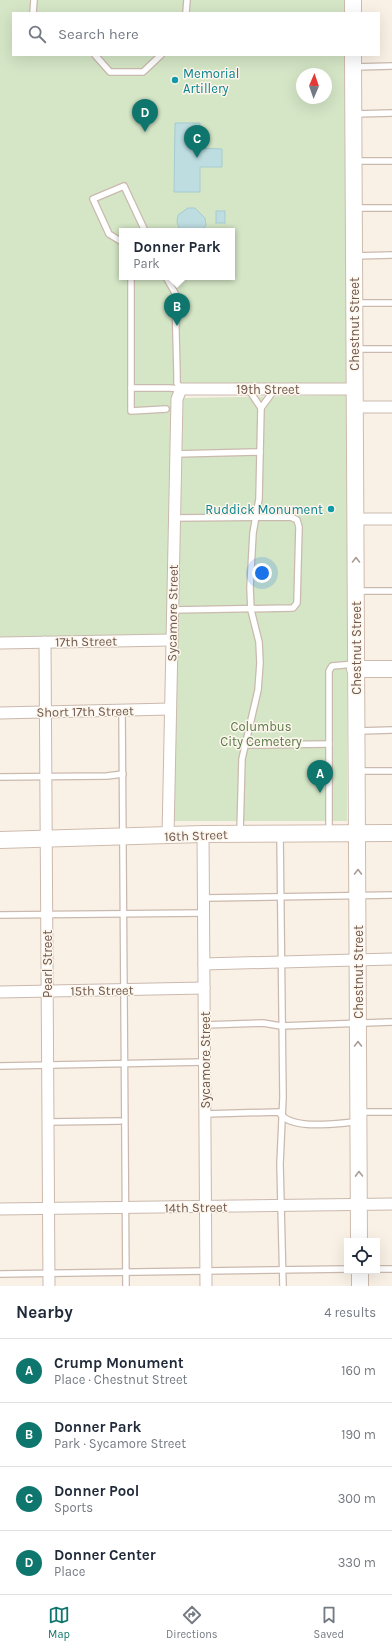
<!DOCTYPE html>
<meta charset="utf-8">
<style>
:root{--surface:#fff;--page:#f6f6f7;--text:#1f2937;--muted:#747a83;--line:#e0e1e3;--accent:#0f766e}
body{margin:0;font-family:Karla,sans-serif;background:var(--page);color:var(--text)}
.controls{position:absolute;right:12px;bottom:12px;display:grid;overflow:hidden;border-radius:0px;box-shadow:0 4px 16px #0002}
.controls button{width:36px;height:36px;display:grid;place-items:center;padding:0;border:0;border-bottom:1px solid var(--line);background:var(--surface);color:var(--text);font:20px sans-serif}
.compass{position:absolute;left:296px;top:68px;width:36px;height:36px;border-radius:50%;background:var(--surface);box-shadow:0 4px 16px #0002;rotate:2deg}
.you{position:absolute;left:262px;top:573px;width:14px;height:14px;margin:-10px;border:3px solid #fff;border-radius:50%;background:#1a73e8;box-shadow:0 0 0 6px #1a73e833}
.badge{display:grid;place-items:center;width:26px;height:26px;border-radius:50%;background:var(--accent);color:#fff;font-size:13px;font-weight:700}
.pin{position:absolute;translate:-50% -33px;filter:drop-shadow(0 1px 2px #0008)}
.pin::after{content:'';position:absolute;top:21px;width:14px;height:12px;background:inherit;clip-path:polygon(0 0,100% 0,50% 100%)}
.popup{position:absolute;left:119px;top:228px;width:116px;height:52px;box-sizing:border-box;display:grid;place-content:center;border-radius:0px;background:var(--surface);filter:drop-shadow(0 1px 3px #0005);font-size:13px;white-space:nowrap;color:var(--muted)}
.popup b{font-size:15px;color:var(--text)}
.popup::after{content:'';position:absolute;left:50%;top:100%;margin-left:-8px;border:8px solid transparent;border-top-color:var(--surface)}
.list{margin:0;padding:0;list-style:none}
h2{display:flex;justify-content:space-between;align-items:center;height:52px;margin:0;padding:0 16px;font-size:17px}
h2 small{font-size:13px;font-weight:400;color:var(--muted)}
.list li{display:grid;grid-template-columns:26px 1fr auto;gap:12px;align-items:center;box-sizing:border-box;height:64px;padding:0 16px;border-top:1px solid var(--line)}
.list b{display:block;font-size:15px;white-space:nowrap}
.list p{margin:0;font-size:13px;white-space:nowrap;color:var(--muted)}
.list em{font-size:13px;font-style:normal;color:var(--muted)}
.icon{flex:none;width:22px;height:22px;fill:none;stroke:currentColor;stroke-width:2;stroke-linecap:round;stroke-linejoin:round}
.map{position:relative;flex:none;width:392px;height:1286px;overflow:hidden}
.search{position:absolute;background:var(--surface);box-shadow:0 4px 16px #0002;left:12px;right:12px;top:12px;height:44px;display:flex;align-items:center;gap:10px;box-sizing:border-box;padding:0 14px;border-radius:0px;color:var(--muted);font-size:15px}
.sheet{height:308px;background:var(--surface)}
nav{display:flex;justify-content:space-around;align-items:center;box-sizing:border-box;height:56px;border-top:1px solid var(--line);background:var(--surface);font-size:11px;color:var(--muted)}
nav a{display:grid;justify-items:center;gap:2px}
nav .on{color:var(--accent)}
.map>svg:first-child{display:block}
</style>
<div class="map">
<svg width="392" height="1286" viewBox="0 0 392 1286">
<rect width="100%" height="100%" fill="#faf1e6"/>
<g fill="#d4e6c6" fill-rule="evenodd">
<path d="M0 0H353V13H13V55H353L354 389 181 390 171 640 0 638ZM302 74H326V98H302ZM122 231H232V277H122Z"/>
<polygon points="347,395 347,821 174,821 183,398"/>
</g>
<g fill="#bddde1" stroke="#a4ccd2">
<polygon points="175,123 200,123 199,148 222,149 222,167 200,167 200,192 174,192"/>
<polygon points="188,208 195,208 205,218 206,225 202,231 180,231 177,222 178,215"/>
<rect x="216" y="211" width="9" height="12"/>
</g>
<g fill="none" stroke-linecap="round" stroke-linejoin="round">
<defs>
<g id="lane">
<polyline points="33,13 34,0"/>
<polyline points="186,13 187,0"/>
<polyline points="95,55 110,72 143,72 161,55"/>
<polyline points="354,67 392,66"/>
<polyline points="354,114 392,113"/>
<polyline points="354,161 392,161"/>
<polyline points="354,208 392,208"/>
<polyline points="122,242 109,234 93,199 124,186 145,231"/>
<polyline points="354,256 392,255"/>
<polyline points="131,277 131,411 166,409"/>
<polyline points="166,277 175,293 177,374 177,383 181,389"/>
<polyline points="356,303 392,303"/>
<polyline points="357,349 392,349"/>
<polyline points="131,388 170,388 181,389"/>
<polyline points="249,390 261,408"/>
<polyline points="175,454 260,452"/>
<polyline points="358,591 392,591"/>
<polyline points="172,610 293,608 297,603 299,527 297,520 291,517 173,518"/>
<polyline points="122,710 126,1286"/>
<polyline points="359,731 392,730"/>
<polyline points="245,745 329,744"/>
<polyline points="357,771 392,771"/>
<polyline points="0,777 107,776 123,774"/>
<polyline points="329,831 329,671 332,666 355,664"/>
<polyline points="240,832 242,759 258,690 260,663 259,642 251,610 250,588 253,533 259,499 261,408 275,389"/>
<polyline points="280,834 283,1097 280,1164 283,1286"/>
<polyline points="204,898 392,895"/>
<polyline points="0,915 204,913"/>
<polyline points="204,1025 263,1023 281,1026 392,1022"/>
<polyline points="0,1066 205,1062"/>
<polyline points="361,1112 392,1112"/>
<path d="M205 1114 279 1112C290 1131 336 1123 357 1122"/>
<polyline points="48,1122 120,1121"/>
<polyline points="377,1269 392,1269"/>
<polyline points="0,1274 347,1269"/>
</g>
<g id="street">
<polyline points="355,407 392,407"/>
<polyline points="356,519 392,519"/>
<polyline points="45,642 49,1286"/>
<polyline points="0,643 171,640"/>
<polyline points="0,713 170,709"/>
<polyline points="203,834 206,1286"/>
<polyline points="168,836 177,399 181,389 354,389"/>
<polyline points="204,964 392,959"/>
<polyline points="0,992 204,988"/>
<polyline points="0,1209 392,1204"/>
</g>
<g id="secondary">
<polyline points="353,13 353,0"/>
<polyline points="353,55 359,1241"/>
<polyline points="355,669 392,669"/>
<polyline points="0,840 203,834 392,833"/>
<polyline points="360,1271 360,1286"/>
</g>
</defs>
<use href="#lane" stroke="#cab9ae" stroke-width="8"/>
<use href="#street" stroke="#cab9ae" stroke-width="13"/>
<use href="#secondary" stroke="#cebbae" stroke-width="18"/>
<use href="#lane" stroke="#fff" stroke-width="5.5"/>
<use href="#street" stroke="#fff" stroke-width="11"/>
<use href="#secondary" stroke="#fff" stroke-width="16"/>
</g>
<defs><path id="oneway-chevron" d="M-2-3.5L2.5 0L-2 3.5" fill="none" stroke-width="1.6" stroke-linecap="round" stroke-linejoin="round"/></defs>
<g stroke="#a99b95">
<use href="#oneway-chevron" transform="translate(356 560) rotate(-90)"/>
<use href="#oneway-chevron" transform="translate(358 872) rotate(-90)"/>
<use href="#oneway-chevron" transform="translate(358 1044) rotate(-90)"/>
<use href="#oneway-chevron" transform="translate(359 1174) rotate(-91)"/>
</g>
<g fill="#0f9aa8" stroke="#fdf6ec" stroke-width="1.5">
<circle cx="175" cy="80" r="4"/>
<circle cx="331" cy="509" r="4"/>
</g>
<g text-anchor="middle" stroke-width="3" stroke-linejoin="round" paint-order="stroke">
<g font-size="13" fill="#0d838f" stroke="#fdf6ec" text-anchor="start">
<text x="183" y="78">Memorial<tspan x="183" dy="15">Artillery</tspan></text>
<text x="323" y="514" text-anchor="end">Ruddick Monument</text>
</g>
<g font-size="13" fill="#70594e" stroke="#fdf6ec">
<text transform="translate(354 324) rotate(-90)" y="5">Chestnut Street</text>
<text x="268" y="394">19th Street</text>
<text transform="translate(172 613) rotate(-89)" y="5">Sycamore Street</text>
<text transform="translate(86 641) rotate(-1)" y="5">17th Street</text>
<text transform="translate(356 648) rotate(-90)" y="5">Chestnut Street</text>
<text transform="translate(85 711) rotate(-1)" y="5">Short 17th Street</text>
<text transform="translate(196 835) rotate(-2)" y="5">16th Street</text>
<text transform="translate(47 964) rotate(-90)" y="5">Pearl Street</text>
<text transform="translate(358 972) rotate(-90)" y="5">Chestnut Street</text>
<text transform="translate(102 990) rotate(-1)" y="5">15th Street</text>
<text transform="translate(205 1060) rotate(-90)" y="5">Sycamore Street</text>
<text transform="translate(196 1207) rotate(-1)" y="5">14th Street</text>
</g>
<g font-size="13" fill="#5a7a4a" stroke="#fdf6ec">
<text x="261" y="731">Columbus<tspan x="261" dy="15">City Cemetery</tspan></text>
</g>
</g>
</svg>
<div class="controls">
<button><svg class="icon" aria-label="locate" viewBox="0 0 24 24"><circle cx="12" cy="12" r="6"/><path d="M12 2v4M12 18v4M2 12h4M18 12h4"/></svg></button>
</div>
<svg class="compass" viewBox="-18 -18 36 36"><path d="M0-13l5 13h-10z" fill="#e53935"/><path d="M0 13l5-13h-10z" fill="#747a83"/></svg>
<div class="you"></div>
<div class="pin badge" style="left:320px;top:793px">A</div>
<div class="pin badge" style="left:177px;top:326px">B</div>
<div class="popup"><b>Donner Park</b>Park</div>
<div class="pin badge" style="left:197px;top:158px">C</div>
<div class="pin badge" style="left:145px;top:132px">D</div>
<div class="search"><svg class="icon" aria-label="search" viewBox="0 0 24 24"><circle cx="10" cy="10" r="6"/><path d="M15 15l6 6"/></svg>Search here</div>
</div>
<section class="sheet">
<h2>Nearby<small>4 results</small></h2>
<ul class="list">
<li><span class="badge">A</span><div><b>Crump Monument</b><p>Place · Chestnut Street</p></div><em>160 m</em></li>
<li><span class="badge">B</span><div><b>Donner Park</b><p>Park · Sycamore Street</p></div><em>190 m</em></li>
<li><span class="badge">C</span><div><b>Donner Pool</b><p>Sports</p></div><em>300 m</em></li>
<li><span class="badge">D</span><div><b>Donner Center</b><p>Place</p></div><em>330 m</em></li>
</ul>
</section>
<nav>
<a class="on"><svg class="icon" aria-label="map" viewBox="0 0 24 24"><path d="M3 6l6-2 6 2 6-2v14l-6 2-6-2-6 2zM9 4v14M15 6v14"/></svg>Map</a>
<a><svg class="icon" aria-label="directions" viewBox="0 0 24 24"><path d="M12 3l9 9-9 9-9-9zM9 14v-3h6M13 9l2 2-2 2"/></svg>Directions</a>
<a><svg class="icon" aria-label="saved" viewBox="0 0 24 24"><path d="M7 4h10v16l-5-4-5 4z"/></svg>Saved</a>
</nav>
